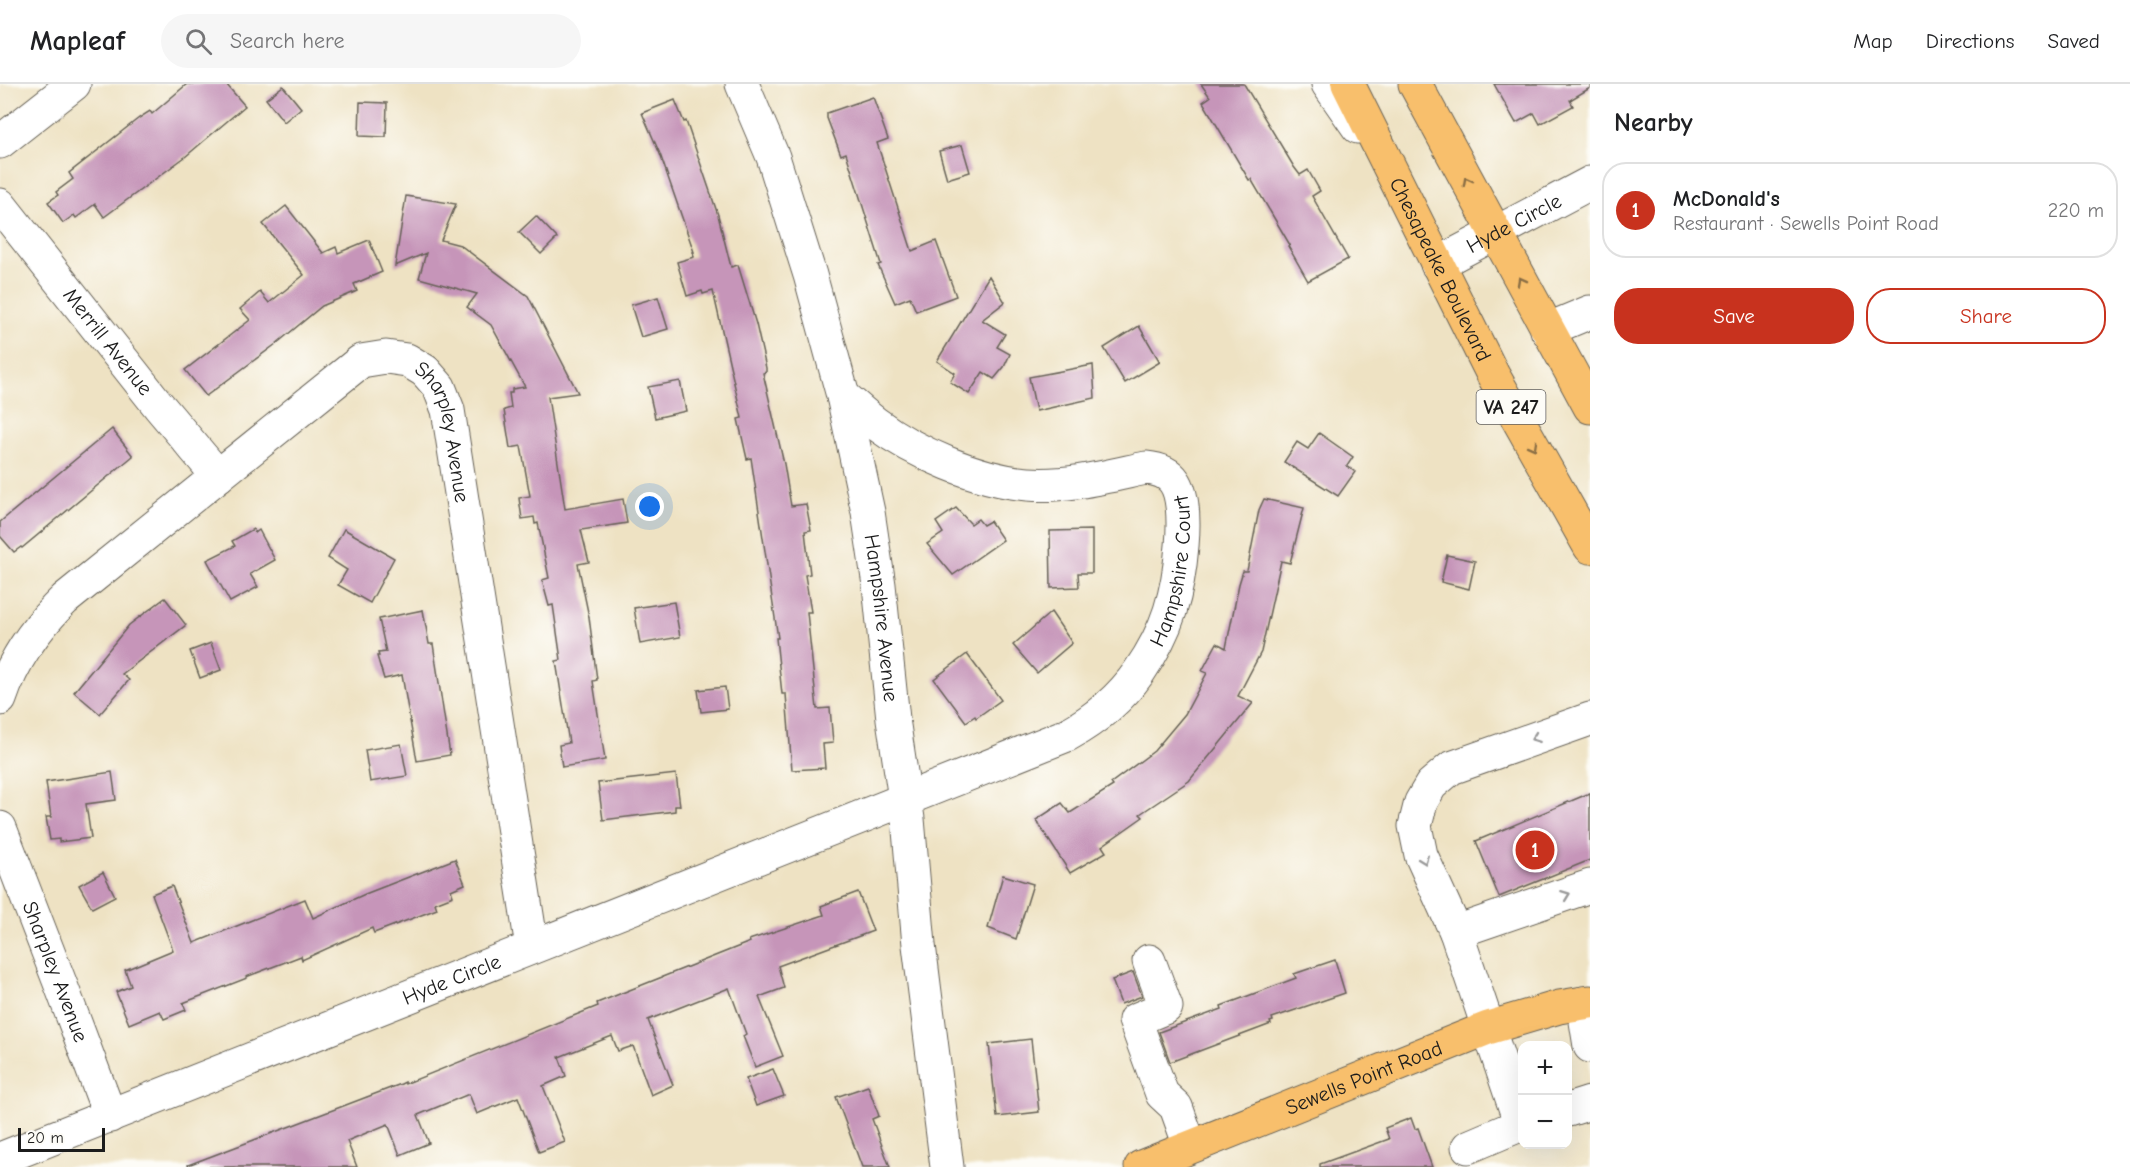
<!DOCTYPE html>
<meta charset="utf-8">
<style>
:root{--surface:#fff;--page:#f6f6f6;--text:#202124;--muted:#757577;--line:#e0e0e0;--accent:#c8321e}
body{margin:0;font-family:"Comic Neue",sans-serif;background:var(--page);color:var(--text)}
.controls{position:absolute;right:18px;bottom:18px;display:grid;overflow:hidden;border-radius:12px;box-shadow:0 6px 24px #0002}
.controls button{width:54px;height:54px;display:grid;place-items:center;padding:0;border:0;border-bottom:2px solid var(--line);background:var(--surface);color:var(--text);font:30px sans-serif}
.scale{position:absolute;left:18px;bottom:15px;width:87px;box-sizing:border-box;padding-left:6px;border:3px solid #1c1c1c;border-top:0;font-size:16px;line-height:21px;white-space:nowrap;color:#1c1c1c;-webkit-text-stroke:4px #fdfcf7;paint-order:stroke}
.you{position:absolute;left:650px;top:423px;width:21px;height:21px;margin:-15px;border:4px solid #fff;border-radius:50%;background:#1a73e8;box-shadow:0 0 0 9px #1a73e833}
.badge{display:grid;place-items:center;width:39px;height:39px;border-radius:50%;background:var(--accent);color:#fff;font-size:20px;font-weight:700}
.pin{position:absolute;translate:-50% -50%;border:3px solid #fff;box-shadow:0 2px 6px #0006}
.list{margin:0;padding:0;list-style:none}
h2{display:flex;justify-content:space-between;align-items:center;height:78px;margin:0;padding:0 24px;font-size:26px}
h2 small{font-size:20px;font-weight:400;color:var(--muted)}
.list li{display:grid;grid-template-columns:39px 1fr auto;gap:18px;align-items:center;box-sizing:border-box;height:96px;margin:0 12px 12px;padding:0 12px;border:2px solid var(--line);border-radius:24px}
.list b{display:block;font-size:22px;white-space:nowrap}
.list p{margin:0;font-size:20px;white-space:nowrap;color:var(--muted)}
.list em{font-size:20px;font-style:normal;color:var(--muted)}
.actions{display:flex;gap:12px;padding:18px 24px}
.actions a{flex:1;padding:14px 0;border:2px solid var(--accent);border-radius:24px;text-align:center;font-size:21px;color:var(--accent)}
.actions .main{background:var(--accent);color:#fff}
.icon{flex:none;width:33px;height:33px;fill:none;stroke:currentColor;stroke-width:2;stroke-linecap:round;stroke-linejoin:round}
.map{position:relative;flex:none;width:1590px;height:1083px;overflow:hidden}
header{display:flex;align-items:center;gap:36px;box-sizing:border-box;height:84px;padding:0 30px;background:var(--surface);border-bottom:2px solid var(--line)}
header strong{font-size:28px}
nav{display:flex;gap:33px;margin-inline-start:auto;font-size:21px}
.search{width:420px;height:54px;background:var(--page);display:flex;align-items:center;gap:15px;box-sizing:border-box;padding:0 21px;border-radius:33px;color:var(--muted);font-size:22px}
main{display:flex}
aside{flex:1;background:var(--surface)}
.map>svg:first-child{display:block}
</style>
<header>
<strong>Mapleaf</strong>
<div class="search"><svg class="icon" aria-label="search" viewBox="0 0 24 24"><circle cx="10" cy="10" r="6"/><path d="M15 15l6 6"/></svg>Search here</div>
<nav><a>Map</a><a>Directions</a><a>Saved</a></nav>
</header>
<main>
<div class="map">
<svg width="1590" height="1083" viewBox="0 0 1590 1083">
<rect width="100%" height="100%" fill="#fdfcf7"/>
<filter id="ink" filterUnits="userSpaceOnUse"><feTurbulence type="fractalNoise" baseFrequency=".0167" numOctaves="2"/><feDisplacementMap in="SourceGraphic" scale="12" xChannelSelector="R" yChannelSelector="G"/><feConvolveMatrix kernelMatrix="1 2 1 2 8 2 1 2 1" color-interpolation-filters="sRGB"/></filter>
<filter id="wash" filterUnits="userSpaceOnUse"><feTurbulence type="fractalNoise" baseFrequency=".008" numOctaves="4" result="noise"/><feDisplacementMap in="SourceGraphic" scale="24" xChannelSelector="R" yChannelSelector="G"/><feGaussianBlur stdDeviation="1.35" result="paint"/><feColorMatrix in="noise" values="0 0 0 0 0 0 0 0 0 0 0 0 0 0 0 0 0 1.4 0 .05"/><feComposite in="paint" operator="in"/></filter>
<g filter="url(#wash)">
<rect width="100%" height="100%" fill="#eee2c3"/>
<g id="blocks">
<g fill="#c695b9">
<polygon points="187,0 226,0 245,22 185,73 104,133 95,120 76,134 74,131 63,139 48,118 58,111 56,108 73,95 69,89 139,34 150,27 152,30"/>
<polygon points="1201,0 1244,0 1294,83 1300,91 1308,86 1320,107 1312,112 1348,175 1308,197 1288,162 1290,161 1251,95 1249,96 1203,18 1210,13"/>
<polygon points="1494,0 1590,0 1590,4 1570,16 1573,22 1540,40 1534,29 1516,39"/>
<polygon points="283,2 301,24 284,38 266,15"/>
<polygon points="873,13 888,55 877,59 912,167 936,157 956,212 916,227 910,213 895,219 878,181 881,180 846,69 841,71 827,34 827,29"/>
<polygon points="675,16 684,38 686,37 718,131 731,183 738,181 756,240 766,284 766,288 763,289 784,380 791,422 806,420 811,446 805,447 810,490 805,491 811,528 807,528 817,625 830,624 833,659 823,660 825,684 792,686 786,610 782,610 776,554 778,554 751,374 747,375 738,335 742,334 713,207 703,210 702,207 687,212 677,178 694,173 693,168 694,168 660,70 642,29"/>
<polygon points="360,18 387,19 386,53 359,52"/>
<polygon points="962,61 970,88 947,95 939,67"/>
<polygon points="406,112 456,120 441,156 460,161 528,212 578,309 548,313 565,425 623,415 627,439 581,446 589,478 578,480 589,533 597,596 593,597 605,676 562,683 559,661 569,659 556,577 561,576 553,521 549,522 542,496 549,494 538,439 535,440 534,433 522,435 519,414 530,412 521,362 510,364 504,326 511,324 509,309 512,309 512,305 525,303 491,241 467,223 477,210 419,194 426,169 395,182"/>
<polygon points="286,122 323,169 336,163 338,169 369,156 382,188 354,200 357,207 322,222 276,260 206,312 185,286 250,236 240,225 260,208 269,219 304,191 263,140"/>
<polygon points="536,132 557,154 541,170 519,148"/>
<polygon points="989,192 1005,218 982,236 1005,250 997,263 1010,270 1004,283 994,295 983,288 969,310 950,298 955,289 937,277"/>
<polygon points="658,213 668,245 641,253 631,221"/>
<polygon points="1139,242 1160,278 1125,299 1104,264"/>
<polygon points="1093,281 1095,314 1036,327 1029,293"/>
<polygon points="680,297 686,327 655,334 648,303"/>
<polygon points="112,345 133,372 22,464 21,463 14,468 0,452 0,438"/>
<polygon points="1319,349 1353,373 1347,382 1355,388 1338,412 1284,378 1297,358 1308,365"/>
<polygon points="1264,415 1304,424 1290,479 1281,477 1261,568 1238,612 1253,619 1189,697 1140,730 1143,733 1102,762 1106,768 1070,789 1036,736 1062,719 1070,729 1113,702 1111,699 1154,667 1185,630 1207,589 1202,587 1217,559 1226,564 1239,500 1243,487 1247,487 1259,426"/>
<polygon points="956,424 971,440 978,435 983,441 990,437 1003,456 953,491 927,460 943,449 936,438"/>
<polygon points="253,445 255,449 259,446 275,476 250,490 258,503 230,518 207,476 235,462 232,457"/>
<polygon points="344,445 394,474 370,519 338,501 347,486 328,474"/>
<polygon points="1092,446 1092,489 1078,489 1079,503 1051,504 1050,447"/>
<polygon points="1447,471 1475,477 1469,505 1441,498"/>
<polygon points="165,514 186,541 122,590 129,596 100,630 74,608 129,541"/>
<polygon points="674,518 680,553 640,560 634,524"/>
<polygon points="423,526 429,560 433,560 450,671 417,677 402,591 384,595 377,572 379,572 378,569 386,568 379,535"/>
<polygon points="1051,528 1072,559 1037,589 1013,561"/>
<polygon points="211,559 221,586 200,594 190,567"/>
<polygon points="967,570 1001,616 976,634 975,632 966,638 934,595"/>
<polygon points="725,603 728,625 701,628 698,606"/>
<polygon points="401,660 407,692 370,698 365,666"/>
<polygon points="112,688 116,716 86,720 91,754 59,758 59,755 50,756 46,733 51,733 46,698"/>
<polygon points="676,690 680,722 675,722 675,727 603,736 598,699"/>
<polygon points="1590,709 1590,776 1499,813 1476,757"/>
<polygon points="455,775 465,800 451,806 453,812 435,819 437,825 374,849 372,844 302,876 301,872 246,893 247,894 183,919 186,926 164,935 160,927 129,940 116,908 131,902 125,886 173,866 152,810 172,802 194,859 305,815 313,834 365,810"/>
<polygon points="103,788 115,812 92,824 79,801"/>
<polygon points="1003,791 1033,800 1016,855 988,844"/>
<polygon points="858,808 873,847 778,882 784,904 759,913 783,972 755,983 743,952 746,950 729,904 648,936 673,1001 651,1011 633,962 618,967 612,952 559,973 566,992 543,1002 565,1058 539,1068 518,1013 477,1030 469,1010 418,1031 429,1059 400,1071 388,1040 347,1057 357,1083 189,1083 188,1081 254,1056 401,1000 405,998 405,1000 598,922 597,919 750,858 749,856 824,831 821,822"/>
<polygon points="1335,876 1345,909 1272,934 1273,937 1270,938 1271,940 1170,978 1159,948 1222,925 1221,922 1296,894 1294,890"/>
<polygon points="1133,888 1142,912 1121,920 1112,896"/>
<polygon points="1031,955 1039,1028 997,1033 989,960"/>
<polygon points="773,985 784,1012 756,1022 746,995"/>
<polygon points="868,1002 879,1032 872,1035 890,1083 862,1083 836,1013"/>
<polygon points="1411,1034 1415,1045 1418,1044 1432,1083 1320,1083 1320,1080 1389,1055 1385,1044"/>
</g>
</g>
</g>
<g filter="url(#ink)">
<use href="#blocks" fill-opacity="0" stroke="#666156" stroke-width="1.5"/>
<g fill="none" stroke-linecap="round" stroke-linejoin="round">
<defs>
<g id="minor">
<path id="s1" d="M742 0 773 73 810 191 843 312 868 428 879 501 893 635 908 735 919 861 947 1083"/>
<polyline points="1328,0 1358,43"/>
<polyline points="0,58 74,0"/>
<path id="s2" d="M0 121 159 322 218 392"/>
<path id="s3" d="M1437 180 1590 99"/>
<polyline points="1547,246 1590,228"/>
<path id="s4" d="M0 615C13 576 35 544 65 515L361 277 386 273 407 276 425 287 439 303 448 326 532 863"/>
<polyline points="1590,635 1451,684 1431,701 1421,718 1415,742 1421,771 1456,848 1590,802"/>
<path id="s5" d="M0 744 62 904 110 1032"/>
<polyline points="1456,848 1521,1041"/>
<polyline points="1149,877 1166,923 1135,936 1162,1010 1176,1023 1190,1062"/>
<polyline points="1583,919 1590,962"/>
<polyline points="1568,1026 1590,1019"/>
<polyline points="1468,1063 1522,1040"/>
<path id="s6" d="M0 1075 1067 651C1094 636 1121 614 1139 588 1152 569 1163 549 1170 527 1179 499 1192 421 1174 397 1168 388 1157 385 1146 384 1108 392 1068 403 1028 400 978 396 915 369 875 339 864 331 854 321 843 312"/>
</g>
<g id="major">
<path id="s7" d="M1348 0 1493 291 1590 463"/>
<polyline points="1415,0 1590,323"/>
<path id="s8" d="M1141 1083 1488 944 1559 923 1590 918"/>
</g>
</defs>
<use href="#minor" stroke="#666156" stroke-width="35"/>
<use href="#major" stroke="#666156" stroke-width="35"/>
<use href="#minor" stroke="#fff" stroke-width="33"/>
<use href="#major" stroke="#f8bf6c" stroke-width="33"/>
</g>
<defs><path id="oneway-chevron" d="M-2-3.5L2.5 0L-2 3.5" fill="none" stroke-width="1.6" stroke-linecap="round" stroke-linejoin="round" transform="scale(1.5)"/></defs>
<g stroke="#8a6e44">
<use href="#oneway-chevron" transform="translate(1467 97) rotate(-118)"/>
<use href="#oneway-chevron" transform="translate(1521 197) rotate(-118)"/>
<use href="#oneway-chevron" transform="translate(1533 362) rotate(61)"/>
</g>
<g stroke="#999">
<use href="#oneway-chevron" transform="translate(1535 654) rotate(160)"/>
<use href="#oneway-chevron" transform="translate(1424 776) rotate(69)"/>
<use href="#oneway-chevron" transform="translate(1566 811) rotate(-21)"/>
</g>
</g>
<g text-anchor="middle" stroke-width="4.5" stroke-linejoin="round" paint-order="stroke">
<rect fill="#fdfcf7" stroke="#605f5e" stroke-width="1.5" x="1476.5" y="306" width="69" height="34" rx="4.5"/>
<g font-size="20" font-weight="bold" fill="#1c1c1c">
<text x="1511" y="330">VA 247</text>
</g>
<g font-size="21" fill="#1c1c1c" stroke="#fdfcf7">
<text dy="7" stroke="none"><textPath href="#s3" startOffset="87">Hyde Circle</textPath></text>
<text dy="7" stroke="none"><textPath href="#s7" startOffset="207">Chesapeake Boulevard</textPath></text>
<text dy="7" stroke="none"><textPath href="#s2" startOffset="174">Merrill Avenue</textPath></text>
<text dy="7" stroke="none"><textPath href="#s4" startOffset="633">Sharpley Avenue</textPath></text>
<text dy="7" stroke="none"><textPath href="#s6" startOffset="1353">Hampshire Court</textPath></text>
<text dy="7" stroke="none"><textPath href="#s1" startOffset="554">Hampshire Avenue</textPath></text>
<text dy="7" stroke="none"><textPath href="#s5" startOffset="154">Sharpley Avenue</textPath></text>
<text dy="7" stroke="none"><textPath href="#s6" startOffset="486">Hyde Circle</textPath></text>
<text dy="7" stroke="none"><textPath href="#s8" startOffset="240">Sewells Point Road</textPath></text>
</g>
</g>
</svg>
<div class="controls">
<button>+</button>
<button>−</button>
</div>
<div class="scale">20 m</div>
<div class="you"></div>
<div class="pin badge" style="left:1535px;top:766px">1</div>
</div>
<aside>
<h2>Nearby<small></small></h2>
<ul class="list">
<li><span class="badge">1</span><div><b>McDonald's</b><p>Restaurant · Sewells Point Road</p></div><em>220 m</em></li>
</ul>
<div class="actions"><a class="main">Save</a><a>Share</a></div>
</aside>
</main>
